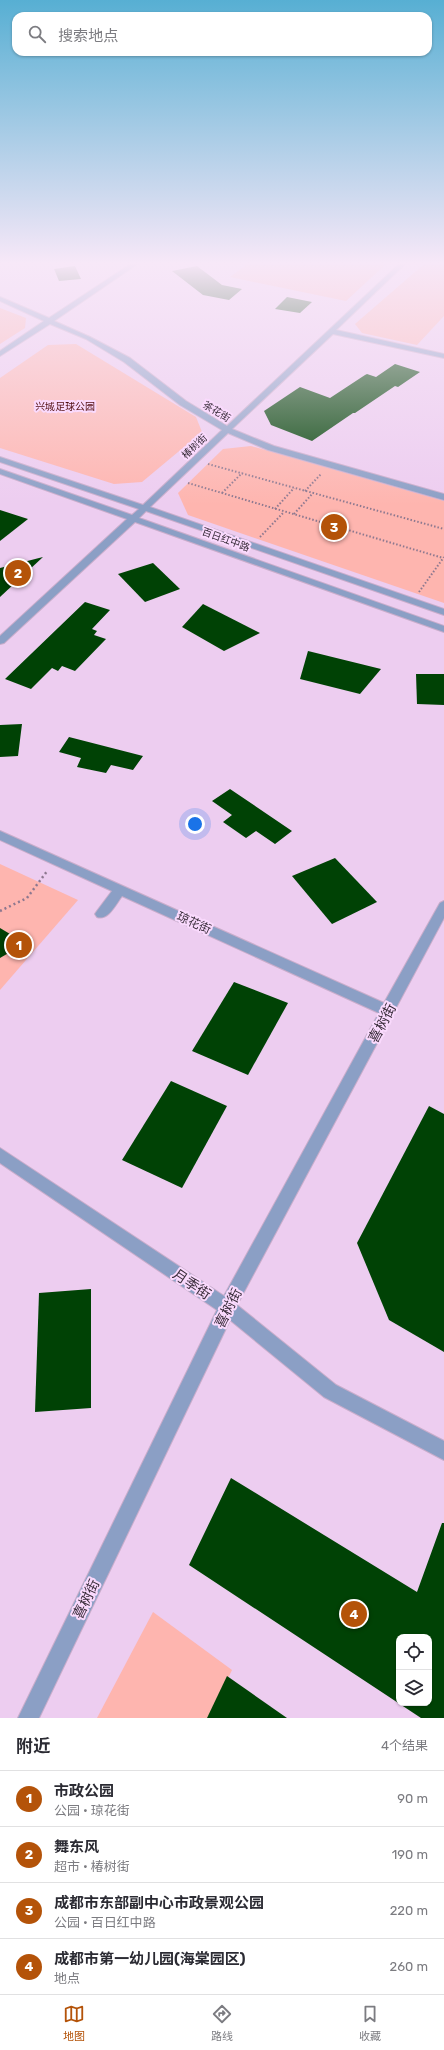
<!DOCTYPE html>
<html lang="zh">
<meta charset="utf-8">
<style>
:root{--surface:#fff;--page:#f2f2f3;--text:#2b2b33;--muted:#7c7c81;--line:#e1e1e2;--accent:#b45309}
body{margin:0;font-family:Rubik,"Noto Sans SC",sans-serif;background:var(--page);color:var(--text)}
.controls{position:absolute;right:12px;bottom:12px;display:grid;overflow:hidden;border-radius:8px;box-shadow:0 1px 3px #0004}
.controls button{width:36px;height:36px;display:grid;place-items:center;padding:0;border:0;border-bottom:1px solid var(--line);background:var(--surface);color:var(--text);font:20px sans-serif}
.you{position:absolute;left:195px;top:824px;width:14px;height:14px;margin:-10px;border:3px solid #fff;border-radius:50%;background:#1a73e8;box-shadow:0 0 0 6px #1a73e833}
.badge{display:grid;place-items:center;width:26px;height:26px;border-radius:50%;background:var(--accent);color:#fff;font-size:13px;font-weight:700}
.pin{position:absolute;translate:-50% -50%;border:2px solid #fff;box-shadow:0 1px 4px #0006}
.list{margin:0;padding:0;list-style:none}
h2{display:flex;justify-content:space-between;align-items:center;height:52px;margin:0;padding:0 16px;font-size:17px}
h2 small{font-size:13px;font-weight:400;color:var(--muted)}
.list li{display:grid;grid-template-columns:26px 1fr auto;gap:12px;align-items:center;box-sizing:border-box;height:56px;padding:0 16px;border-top:1px solid var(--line)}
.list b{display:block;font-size:15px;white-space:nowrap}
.list p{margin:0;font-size:13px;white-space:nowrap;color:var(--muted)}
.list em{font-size:13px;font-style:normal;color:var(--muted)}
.icon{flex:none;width:22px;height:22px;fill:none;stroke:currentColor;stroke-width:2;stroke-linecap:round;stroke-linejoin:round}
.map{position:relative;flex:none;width:444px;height:1718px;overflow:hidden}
.search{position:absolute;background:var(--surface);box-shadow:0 1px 3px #0004;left:12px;right:12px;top:12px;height:44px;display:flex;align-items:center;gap:10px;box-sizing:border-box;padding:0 14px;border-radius:12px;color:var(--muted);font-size:15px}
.sheet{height:276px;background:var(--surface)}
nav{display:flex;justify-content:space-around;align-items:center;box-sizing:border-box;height:56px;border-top:1px solid var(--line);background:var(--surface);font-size:11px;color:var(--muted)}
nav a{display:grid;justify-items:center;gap:2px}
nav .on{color:var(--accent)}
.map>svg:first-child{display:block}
</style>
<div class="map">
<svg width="444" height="1718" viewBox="0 0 444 1718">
<rect width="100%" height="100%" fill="#edcdf0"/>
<g fill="#feb5af">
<polygon points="246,265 385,265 346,301 230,277"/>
<polygon points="423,265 444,265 444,316 417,345 362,333 355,324"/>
<polygon points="0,308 26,318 25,328 0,344"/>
<polygon points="76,344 196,417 202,432 142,482 114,484 0,448 0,378 48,345"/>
<polygon points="251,446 444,501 444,603 188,515 178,493 223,449"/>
<polygon points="0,864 78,900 0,990"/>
<polygon points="153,1612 232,1670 209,1718 97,1718"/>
</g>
<g fill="#004205" fill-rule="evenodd">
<polygon points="75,266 81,279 59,281 54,269"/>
<polygon points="197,266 222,285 242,289 229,300 203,295 172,271"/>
<polygon points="287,297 312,302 300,313 275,309"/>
<polygon points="395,364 420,372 398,387 395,386 355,413 353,413 312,441 271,425 264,411 300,387 330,398 365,375 367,374 376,377"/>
<polygon points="0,510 28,519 0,541"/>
<polygon points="43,557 0,597 0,568"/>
<polygon points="153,563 180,589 145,602 118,574"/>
<polygon points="85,602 110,610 92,629 97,631 94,635 106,639 75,671 62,666 58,671 52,668 31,689 5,679"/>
<polygon points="203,604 260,633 224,651 182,627"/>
<polygon points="308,651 381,669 360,694 300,679"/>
<polygon points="416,674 444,674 444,705 417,704"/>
<polygon points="22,724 18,756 0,757 0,725"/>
<polygon points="69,737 143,756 133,770 111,765 106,773 77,767 81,758 59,752"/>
<polygon points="230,789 292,831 275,844 256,831 246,838 223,822 232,815 212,801"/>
<polygon points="335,858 377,902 332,924 292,876"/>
<polygon points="0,928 15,937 16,942 12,951 0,958"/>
<polygon points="234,982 288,1003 248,1075 192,1051"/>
<polygon points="171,1081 227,1106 182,1188 122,1160"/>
<polygon points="429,1106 444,1114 444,1352 389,1320 357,1243"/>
<polygon points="91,1289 91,1408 35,1412 39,1293"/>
<path d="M231 1478 417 1592 442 1523H444V1718H421L189 1565ZM399 1637H429V1703H399Z"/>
<polygon points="227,1676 287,1718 207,1718"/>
</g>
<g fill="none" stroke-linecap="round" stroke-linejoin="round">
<defs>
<g id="minor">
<polygon points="129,265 136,265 54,321 90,337 130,358 186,401 227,426 398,265 404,265 336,330 444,354 444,358 333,334 232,429 274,446 444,494 444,500 268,450 228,433 150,507 444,609 444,615 146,511 139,518 444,626 444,632 135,522 4,643 0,644 0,636 127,519 0,474 0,469 132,515 139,509 0,462 0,457 143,505 222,430 180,405 124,362 86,339 50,324 0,356 0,351 44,321 0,301 0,297 49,318"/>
<path d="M0 831 384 1003 440 903 444 901V918L237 1305 336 1385 444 1441V1460L324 1397 230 1320 39 1718H18L217 1310 0 1163V1148L224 1296 379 1013 122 896C116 904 108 921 97 917L95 914 97 911 112 891 0 840Z"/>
</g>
</defs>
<use href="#minor" stroke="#c9adcb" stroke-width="2"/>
<g stroke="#8d788f" stroke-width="2" stroke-dasharray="1.5 2" stroke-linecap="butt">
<polyline points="208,464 444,529"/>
<polyline points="188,483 443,558"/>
<polyline points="305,491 321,474"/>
<polyline points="222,493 242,473"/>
<polyline points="275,509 294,488"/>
<polyline points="294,514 313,493"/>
<polyline points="260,537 284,512"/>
<polyline points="419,592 444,557"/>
</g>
<polyline stroke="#8d788f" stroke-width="2.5" stroke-dasharray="2 3" stroke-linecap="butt" points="0,911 27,898 48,870"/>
<use href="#minor" fill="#8b9fc5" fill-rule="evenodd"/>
</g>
<linearGradient id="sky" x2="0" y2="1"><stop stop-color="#57afd3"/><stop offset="0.52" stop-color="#f7e8f8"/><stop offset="1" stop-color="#f7e8f8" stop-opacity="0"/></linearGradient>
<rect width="444" height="505" fill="url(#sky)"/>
<g text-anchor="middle" stroke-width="4" stroke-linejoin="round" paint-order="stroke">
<g font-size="10" fill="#520e11" stroke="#fadafd">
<text x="65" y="410">兴城足球公园</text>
</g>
<g font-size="10" fill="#382c39" stroke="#fadafd">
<text transform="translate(217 411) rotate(31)" y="4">茶花街</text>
<text transform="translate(194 446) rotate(-43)" y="4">椿树街</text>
<text transform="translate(226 539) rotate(20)" y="4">百日红中路</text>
</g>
<g font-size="12" fill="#382c39" stroke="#fadafd">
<text transform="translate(194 923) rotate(24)" y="4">琼花街</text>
</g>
<g font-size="14" fill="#382c39" stroke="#fadafd">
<text transform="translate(382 1023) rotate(-62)" y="5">喜树街</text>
<text transform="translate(192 1284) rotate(34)" y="5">月季街</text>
<text transform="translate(228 1308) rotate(-63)" y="5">喜树街</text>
<text transform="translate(86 1599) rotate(-64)" y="5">喜树街</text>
</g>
</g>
</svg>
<div class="controls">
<button><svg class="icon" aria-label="locate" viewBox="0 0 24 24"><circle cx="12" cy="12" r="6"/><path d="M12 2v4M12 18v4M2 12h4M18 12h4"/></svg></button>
<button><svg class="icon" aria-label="layers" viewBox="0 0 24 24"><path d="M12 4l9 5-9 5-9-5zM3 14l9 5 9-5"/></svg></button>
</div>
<div class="you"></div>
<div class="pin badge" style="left:19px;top:945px">1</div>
<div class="pin badge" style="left:18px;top:573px">2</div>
<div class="pin badge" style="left:334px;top:527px">3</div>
<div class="pin badge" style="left:354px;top:1614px">4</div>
<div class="search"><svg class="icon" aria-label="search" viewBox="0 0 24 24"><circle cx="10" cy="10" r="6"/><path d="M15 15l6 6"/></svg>搜索地点</div>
</div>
<section class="sheet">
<h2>附近<small>4个结果</small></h2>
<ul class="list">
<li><span class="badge">1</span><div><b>市政公园</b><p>公园 · 琼花街</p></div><em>90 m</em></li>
<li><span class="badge">2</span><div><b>舞东风</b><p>超市 · 椿树街</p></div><em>190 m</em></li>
<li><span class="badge">3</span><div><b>成都市东部副中心市政景观公园</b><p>公园 · 百日红中路</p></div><em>220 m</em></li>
<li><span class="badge">4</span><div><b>成都市第一幼儿园(海棠园区)</b><p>地点</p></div><em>260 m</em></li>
</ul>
</section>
<nav>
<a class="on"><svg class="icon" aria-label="map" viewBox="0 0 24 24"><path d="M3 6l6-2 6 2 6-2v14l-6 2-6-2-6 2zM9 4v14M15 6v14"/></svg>地图</a>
<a><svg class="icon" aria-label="directions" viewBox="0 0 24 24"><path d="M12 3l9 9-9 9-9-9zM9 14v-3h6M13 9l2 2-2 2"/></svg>路线</a>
<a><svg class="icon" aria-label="saved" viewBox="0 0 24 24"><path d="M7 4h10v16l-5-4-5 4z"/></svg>收藏</a>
</nav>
